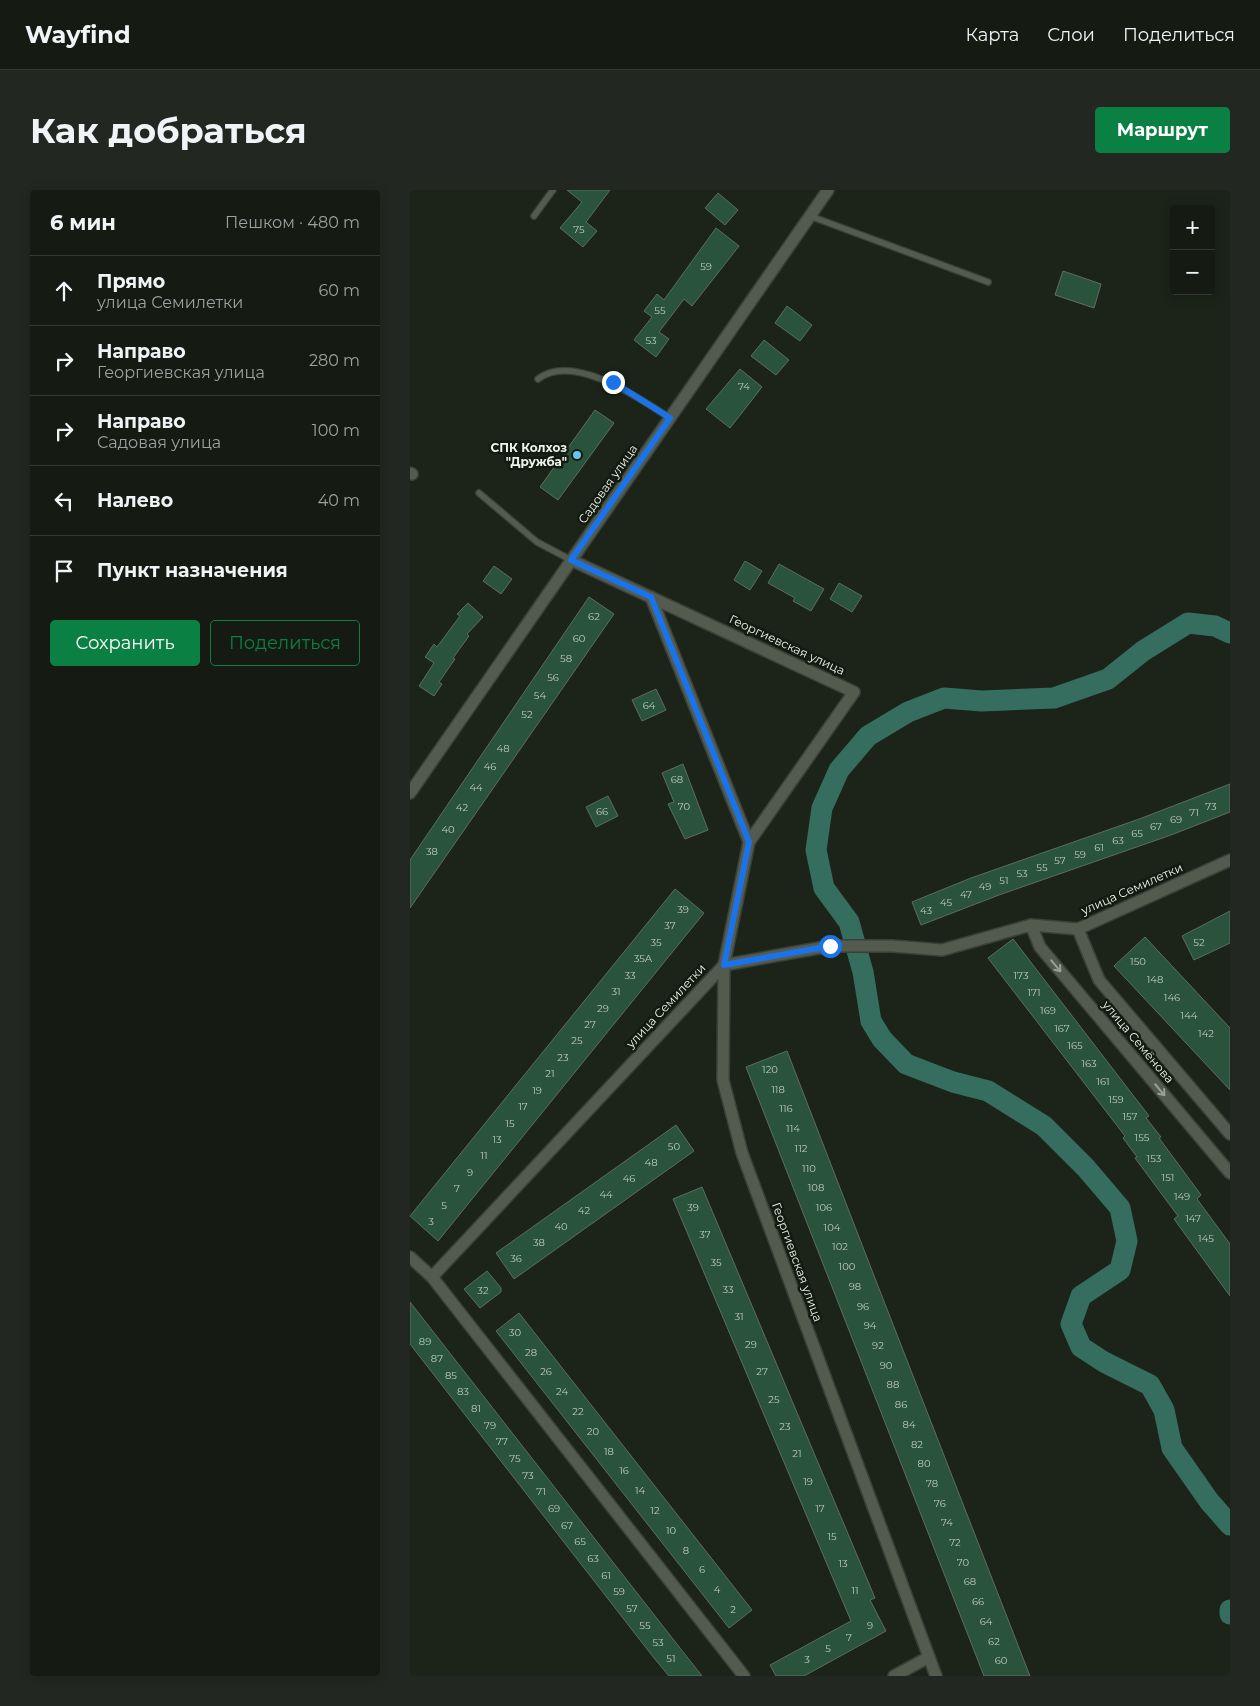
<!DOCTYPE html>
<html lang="ru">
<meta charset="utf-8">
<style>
:root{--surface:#151b13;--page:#222821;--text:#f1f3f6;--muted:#9da1a0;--line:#343933;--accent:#0b8043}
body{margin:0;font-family:Montserrat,sans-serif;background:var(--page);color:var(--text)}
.controls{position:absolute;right:15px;top:15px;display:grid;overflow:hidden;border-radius:5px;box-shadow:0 2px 12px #0003}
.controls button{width:45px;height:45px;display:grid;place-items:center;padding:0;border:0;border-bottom:1px solid var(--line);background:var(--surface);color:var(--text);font:25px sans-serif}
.stop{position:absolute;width:15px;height:15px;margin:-11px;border:4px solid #1a73e8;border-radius:50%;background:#fff}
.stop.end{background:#1a73e8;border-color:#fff;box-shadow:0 1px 5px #0008}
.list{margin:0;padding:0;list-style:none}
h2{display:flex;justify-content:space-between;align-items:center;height:65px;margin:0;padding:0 20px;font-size:21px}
h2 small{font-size:16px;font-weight:400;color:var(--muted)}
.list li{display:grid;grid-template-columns:32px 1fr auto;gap:15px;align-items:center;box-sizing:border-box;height:70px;padding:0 20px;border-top:1px solid var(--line)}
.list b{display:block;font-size:19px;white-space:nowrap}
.list p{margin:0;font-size:16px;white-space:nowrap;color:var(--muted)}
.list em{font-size:16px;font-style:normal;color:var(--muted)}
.actions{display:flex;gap:10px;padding:15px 20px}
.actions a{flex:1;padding:11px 0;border:1px solid var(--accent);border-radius:5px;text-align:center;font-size:18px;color:var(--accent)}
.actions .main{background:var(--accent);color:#fff}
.icon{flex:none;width:28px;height:28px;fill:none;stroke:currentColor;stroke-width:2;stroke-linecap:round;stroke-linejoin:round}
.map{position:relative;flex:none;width:820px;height:1486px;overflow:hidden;border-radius:5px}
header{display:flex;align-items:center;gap:30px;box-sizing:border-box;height:70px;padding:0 25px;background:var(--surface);border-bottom:1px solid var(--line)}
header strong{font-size:24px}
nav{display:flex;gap:28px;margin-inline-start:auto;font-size:18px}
.intro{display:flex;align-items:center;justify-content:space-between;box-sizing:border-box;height:120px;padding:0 30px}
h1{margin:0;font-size:35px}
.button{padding:12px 22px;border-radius:5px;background:var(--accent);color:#fff;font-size:18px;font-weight:700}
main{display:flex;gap:30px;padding:0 30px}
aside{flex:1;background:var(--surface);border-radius:5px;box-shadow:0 2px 12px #0003}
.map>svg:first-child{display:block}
</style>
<header>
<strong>Wayfind</strong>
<nav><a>Карта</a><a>Слои</a><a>Поделиться</a></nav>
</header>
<div class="intro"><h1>Как добраться</h1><a class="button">Маршрут</a></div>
<main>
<aside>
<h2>6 мин<small>Пешком · 480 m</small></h2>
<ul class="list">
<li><svg class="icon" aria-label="ahead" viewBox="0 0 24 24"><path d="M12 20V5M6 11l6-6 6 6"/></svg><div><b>Прямо</b><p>улица Семилетки</p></div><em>60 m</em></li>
<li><svg class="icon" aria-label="right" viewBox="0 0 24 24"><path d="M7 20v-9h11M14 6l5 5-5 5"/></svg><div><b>Направо</b><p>Георгиевская улица</p></div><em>280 m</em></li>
<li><svg class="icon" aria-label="right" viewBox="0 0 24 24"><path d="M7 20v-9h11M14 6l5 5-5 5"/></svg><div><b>Направо</b><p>Садовая улица</p></div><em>100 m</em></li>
<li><svg class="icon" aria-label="left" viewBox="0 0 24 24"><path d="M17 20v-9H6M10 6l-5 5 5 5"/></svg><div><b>Налево</b></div><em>40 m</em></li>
<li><svg class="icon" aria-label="arrive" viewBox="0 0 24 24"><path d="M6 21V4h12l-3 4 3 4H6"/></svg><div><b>Пункт назначения</b></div></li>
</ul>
<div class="actions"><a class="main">Сохранить</a><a>Поделиться</a></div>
</aside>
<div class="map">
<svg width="820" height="1486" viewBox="0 0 820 1486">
<rect width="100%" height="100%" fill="#1c2419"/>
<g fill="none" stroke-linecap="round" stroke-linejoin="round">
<g stroke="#356d5f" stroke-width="21">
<polyline points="820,443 805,436 778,433 733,461 698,489 644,508 572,511 534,508 498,522 458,546 429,580 412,618 406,660 414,698 439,732 453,782 461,831 472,849 496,874 543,892 578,901 634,936 676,978 710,1018 717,1051 710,1080 671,1106 661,1134 671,1157 694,1172 740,1195 754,1220 762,1258 799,1311 820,1335"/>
<polyline points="820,1420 820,1424"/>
</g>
</g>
<g fill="#29533a" stroke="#5e6c62">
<polygon points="157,0 200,0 176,32 187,41 173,57 150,38 172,12"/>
<polygon points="308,3 328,20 315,35 295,18"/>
<polygon points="306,38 329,56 282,116 274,109 249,142 259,149 246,167 224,150 242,127 234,121 247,104 254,110"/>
<polygon points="653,81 691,94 684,118 645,105"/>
<polygon points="377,116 402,135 390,151 365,133"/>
<polygon points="354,150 379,170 366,185 341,166"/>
<polygon points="330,179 352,197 320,238 296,219"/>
<polygon points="185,220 204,233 148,310 130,297"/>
<polygon points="335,371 352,381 340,400 324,390"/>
<polygon points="369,374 414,399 401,421 383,411 385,408 358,393"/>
<polygon points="84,376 102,389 91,404 73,391"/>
<polygon points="429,393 452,406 442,422 420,409"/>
<polygon points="179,407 204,424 0,718 0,670"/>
<polygon points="58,413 73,427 57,444 59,446 43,468 45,469 29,492 32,494 24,506 9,496 24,473 15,467 24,454 27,457 50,426 47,424"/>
<polygon points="246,499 256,520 232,531 222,510"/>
<polygon points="273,574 298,640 275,649 258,614 264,612 252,583"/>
<polygon points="820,594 820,622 761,645 589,705 511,735 502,712 561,688 732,628"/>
<polygon points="198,606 208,626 186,637 176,617"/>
<polygon points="265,699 294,723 28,1051 0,1026"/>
<polygon points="820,721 820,753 784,770 772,746"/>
<polygon points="735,747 820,838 820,900 704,776"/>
<polygon points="603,749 739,926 736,928 751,947 749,948 791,1005 787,1009 820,1054 820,1106 764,1029 768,1026 725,968 727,967 713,948 715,946 578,768"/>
<polygon points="377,861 461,1078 620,1486 574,1486 444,1153 336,877"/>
<polygon points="266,935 284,961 104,1089 86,1063"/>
<polygon points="292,997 465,1408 460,1410 476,1441 394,1486 366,1486 360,1475 441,1431 263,1009"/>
<polygon points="77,1081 91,1098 91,1102 70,1118 54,1099"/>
<polygon points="0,1112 252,1435 292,1486 259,1486 244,1468 0,1154"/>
<polygon points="109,1123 342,1420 319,1438 86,1141"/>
</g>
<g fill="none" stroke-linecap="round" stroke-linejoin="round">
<defs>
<g id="lane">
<polyline points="124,26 143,0"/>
<polyline points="400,26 578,92"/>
<path d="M128 189C163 162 229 208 260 228"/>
<polyline points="69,303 127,352 161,370"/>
</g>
<g id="street">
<polyline points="0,283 2,284"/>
<polyline points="161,370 444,502 339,652"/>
<polyline points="241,407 339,652 314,775 313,890 332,963 526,1486"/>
<polyline points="0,603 418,0"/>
<polyline points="621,735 630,757 820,983"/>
<polyline points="668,739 689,790 820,944"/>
<polyline points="0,1067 22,1087 314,775 420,756 482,756 532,760 621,735 668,739 820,670"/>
<polyline points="22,1087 334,1486"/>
<polyline points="484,1486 519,1467"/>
</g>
</defs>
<use href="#lane" stroke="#3a3f38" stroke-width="8"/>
<use href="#street" stroke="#3a3f38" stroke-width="14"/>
<use href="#lane" stroke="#525b4e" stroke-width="5.5"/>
<use href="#street" stroke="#525b4e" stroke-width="11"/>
</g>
<defs><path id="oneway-shaft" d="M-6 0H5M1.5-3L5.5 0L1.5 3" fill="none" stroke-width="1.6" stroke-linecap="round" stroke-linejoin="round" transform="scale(1.25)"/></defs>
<g stroke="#989f95">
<use href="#oneway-shaft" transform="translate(646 776) rotate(50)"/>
<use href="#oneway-shaft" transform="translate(750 900) rotate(50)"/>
</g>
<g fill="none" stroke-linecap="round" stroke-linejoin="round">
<polyline stroke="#1a73e8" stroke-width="6" points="203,192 260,228 161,370 241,407 339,652 314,775 420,756"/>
</g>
<circle fill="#6bc3f2" stroke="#131b10" stroke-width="2" cx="167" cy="265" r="5"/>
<g text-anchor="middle" stroke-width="5" stroke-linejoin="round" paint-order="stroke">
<g font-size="10" fill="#bccabf">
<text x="169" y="43">75</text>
<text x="296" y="80">59</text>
<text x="250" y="124">55</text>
<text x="241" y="154">53</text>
<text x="334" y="200">74</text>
<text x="184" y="430">62</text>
<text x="169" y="452">60</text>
<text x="156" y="472">58</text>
<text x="143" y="491">56</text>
<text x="130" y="509">54</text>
<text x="239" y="519">64</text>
<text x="117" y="528">52</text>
<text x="93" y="562">48</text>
<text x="80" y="580">46</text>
<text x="267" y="593">68</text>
<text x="66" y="601">44</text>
<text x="274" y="620">70</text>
<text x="801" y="620">73</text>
<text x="52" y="621">42</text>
<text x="192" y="625">66</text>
<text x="784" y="626">71</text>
<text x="766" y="633">69</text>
<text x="746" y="640">67</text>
<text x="38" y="643">40</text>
<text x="727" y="647">65</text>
<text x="708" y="654">63</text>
<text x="689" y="661">61</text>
<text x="22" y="665">38</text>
<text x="670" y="668">59</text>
<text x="650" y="674">57</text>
<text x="632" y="681">55</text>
<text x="612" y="687">53</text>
<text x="594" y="694">51</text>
<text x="575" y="700">49</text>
<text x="556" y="708">47</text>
<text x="536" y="716">45</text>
<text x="273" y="723">39</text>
<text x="516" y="724">43</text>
<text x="260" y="739">37</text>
<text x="246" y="756">35</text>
<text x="789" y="756">52</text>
<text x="233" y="772">35А</text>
<text x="728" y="775">150</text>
<text x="220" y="789">33</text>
<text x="611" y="789">173</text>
<text x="745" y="793">148</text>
<text x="206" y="805">31</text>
<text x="624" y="806">171</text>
<text x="762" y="811">146</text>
<text x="193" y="822">29</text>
<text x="638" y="824">169</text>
<text x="779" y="829">144</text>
<text x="180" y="838">27</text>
<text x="652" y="842">167</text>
<text x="796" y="847">142</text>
<text x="167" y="854">25</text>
<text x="665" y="859">165</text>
<text x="153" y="871">23</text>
<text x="679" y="877">163</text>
<text x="360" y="883">120</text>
<text x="140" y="887">21</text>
<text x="693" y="895">161</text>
<text x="368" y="903">118</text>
<text x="127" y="904">19</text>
<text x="706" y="913">159</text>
<text x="113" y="920">17</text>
<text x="376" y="922">116</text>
<text x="720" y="930">157</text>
<text x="100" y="937">15</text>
<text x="383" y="942">114</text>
<text x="732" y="951">155</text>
<text x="87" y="953">13</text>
<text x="264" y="960">50</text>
<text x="391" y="962">112</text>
<text x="74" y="969">11</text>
<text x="744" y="972">153</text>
<text x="241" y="976">48</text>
<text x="399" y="982">110</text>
<text x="60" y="986">9</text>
<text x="758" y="991">151</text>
<text x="219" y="992">46</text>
<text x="406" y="1001">108</text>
<text x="47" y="1002">7</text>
<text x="196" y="1008">44</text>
<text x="772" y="1010">149</text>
<text x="34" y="1019">5</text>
<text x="283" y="1021">39</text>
<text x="414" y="1021">106</text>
<text x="174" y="1024">42</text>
<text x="783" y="1032">147</text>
<text x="21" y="1035">3</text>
<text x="151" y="1040">40</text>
<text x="422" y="1041">104</text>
<text x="295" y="1048">37</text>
<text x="796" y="1052">145</text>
<text x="129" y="1056">38</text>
<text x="430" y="1060">102</text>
<text x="106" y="1072">36</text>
<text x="306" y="1076">35</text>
<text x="437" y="1080">100</text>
<text x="445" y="1100">98</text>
<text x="318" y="1103">33</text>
<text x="73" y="1104">32</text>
<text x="453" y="1120">96</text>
<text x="329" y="1130">31</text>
<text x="460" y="1139">94</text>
<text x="105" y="1146">30</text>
<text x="15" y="1155">89</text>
<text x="341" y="1158">29</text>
<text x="468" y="1159">92</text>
<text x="121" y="1166">28</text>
<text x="27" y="1172">87</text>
<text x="476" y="1179">90</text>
<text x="136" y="1185">26</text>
<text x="352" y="1185">27</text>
<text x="41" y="1189">85</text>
<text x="483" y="1198">88</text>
<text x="53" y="1205">83</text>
<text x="152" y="1205">24</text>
<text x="364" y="1213">25</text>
<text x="491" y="1218">86</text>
<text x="66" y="1222">81</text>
<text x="168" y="1225">22</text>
<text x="499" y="1238">84</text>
<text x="80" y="1239">79</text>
<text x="375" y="1240">23</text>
<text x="183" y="1245">20</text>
<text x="92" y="1255">77</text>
<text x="507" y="1258">82</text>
<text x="199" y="1265">18</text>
<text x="387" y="1267">21</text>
<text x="105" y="1272">75</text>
<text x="514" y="1277">80</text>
<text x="214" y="1284">16</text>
<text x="118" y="1289">73</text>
<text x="398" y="1295">19</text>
<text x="522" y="1297">78</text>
<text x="230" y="1304">14</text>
<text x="131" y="1305">71</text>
<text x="530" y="1317">76</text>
<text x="144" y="1322">69</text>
<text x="410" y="1322">17</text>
<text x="245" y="1324">12</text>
<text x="537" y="1336">74</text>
<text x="157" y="1339">67</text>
<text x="261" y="1344">10</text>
<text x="422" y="1350">15</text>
<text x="170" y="1355">65</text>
<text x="545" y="1356">72</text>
<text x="276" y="1364">8</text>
<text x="183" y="1372">63</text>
<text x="553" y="1376">70</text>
<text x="433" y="1377">13</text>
<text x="292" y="1383">6</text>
<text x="196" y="1389">61</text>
<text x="560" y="1395">68</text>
<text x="307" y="1403">4</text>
<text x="445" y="1404">11</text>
<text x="209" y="1405">59</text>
<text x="568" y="1415">66</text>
<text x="222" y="1422">57</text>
<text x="323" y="1423">2</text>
<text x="576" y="1435">64</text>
<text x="235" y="1439">55</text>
<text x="460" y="1439">9</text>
<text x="439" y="1451">7</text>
<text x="584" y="1455">62</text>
<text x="248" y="1456">53</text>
<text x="418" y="1462">5</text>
<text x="261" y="1472">51</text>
<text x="397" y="1473">3</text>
<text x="591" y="1474">60</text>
</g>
<g font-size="12" font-weight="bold" fill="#edf2eb" stroke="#131b10" text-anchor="end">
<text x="157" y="262">СПК Колхоз<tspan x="157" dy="14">"Дружба"</tspan></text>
</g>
<g font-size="12" fill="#edf2eb" stroke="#131b10">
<text transform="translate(198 294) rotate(-55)" y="4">Садовая улица</text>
<text transform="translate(377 455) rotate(25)" y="4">Георгиевская улица</text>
<text transform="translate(722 699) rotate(-24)" y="4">улица Семилетки</text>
<text transform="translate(256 816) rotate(-47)" y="4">улица Семилетки</text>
<text transform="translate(728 852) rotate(50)" y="4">улица Семёнова</text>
<text transform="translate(387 1072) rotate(70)" y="4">Георгиевская улица</text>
</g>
</g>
</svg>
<div class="controls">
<button>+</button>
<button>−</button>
</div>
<div class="stop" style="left:420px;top:756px"></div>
<div class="stop end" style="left:203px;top:192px"></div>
</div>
</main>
